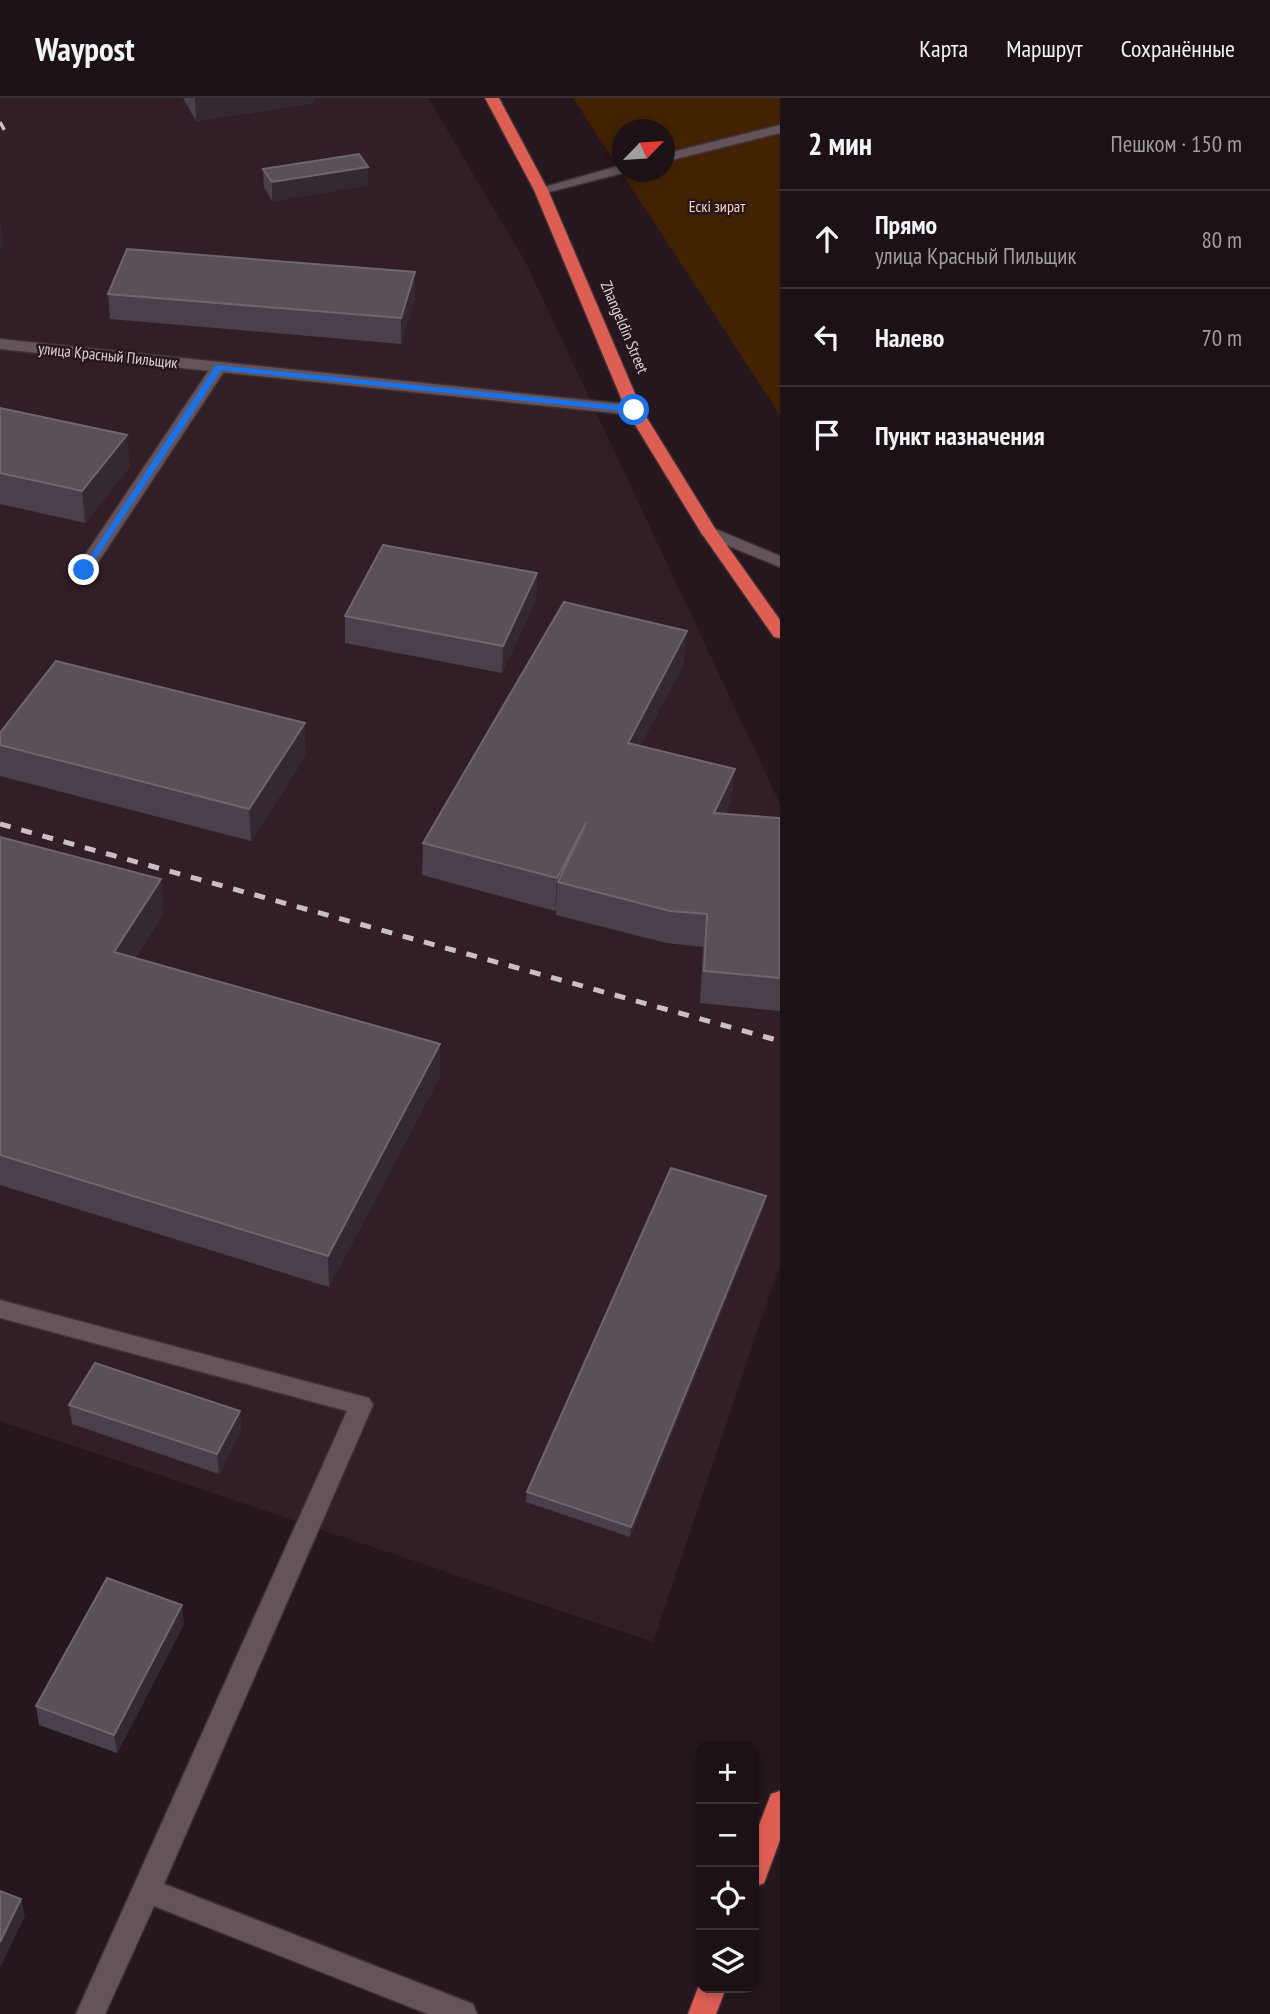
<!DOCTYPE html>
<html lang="ru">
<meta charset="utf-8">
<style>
:root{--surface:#1c1116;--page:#291f23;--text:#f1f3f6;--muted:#a09da1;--line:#3a3135}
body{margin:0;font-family:"PT Sans Narrow",sans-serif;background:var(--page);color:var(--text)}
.controls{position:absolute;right:21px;bottom:21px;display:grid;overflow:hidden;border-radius:14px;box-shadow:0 4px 10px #0003}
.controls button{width:63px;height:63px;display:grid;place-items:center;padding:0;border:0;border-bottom:2px solid var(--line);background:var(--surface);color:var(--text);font:35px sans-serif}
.compass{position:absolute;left:612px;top:21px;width:63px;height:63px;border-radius:50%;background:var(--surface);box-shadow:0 4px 10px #0003;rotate:65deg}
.stop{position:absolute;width:21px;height:21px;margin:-16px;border:5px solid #1a73e8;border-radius:50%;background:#fff}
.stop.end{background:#1a73e8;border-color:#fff;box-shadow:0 2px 7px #0008}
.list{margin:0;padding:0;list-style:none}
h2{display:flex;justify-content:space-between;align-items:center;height:91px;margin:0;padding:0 28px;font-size:30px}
h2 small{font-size:23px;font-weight:400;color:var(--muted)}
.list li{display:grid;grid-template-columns:46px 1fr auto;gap:21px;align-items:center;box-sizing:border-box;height:98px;padding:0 28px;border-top:2px solid var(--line)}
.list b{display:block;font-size:26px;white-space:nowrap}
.list p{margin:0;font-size:23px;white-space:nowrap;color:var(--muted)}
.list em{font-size:23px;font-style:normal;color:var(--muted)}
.icon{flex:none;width:38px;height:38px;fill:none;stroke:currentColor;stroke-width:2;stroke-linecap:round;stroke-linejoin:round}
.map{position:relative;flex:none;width:780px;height:1916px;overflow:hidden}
header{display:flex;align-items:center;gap:42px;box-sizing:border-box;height:98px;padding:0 35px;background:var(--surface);border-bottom:2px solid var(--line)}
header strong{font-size:33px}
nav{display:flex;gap:38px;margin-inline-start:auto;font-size:24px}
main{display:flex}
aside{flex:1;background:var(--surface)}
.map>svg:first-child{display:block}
</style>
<header>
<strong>Waypost</strong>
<nav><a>Карта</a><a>Маршрут</a><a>Сохранённые</a></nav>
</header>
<main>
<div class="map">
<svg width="780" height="1916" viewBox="0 0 780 1916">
<rect width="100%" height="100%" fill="#25171d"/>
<polygon fill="#321e26" points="0,0 428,0 525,163 780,706 780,1166 653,1544 0,1323"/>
<path fill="#432202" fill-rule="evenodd" d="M573 0H780V317ZM622 32H664V74H622Z"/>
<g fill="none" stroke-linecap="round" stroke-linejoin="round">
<defs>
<g id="lane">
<polygon points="780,27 780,35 664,64 664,56"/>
<polygon points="622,67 622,74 627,74 541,96 534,92"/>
<polygon points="219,264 227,269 93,472 84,477 78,476 75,472 213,266"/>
<polygon points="708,428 780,458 780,469 702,437 700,433 702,429"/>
<polygon points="0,1202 369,1300 373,1307 164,1786 473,1906 477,1916 428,1916 154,1808 105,1916 76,1916 347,1313 0,1220"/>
</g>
<polygon id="street" points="0,241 634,307 642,312 634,317 0,251"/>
<g id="highway">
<polygon points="485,0 499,0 548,92 642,312 716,432 780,522 780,540 774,539 700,433 626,312 534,92"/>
<polygon points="780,1693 780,1742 764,1785 754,1789 754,1740 771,1696"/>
<polygon points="701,1882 701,1890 726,1890 716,1916 688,1916"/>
</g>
</defs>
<use href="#lane" stroke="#3c3235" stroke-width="3"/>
<use href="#street" stroke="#3c3235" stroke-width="3"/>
<use href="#highway" stroke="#3c3235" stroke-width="3"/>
<use href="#lane" fill="#645359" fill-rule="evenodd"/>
<use href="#street" fill="#645359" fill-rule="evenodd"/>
<use href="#highway" fill="#de5e54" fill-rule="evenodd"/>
<polyline stroke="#cabfc3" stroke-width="3.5" stroke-dasharray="9 9" stroke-linecap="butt" points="0,24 5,33"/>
<polyline stroke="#cabfc3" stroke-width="5" stroke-dasharray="11 11" stroke-linecap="butt" points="0,726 780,943"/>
</g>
<g fill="#49404b">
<polygon points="183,0 314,0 314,5 196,23"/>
<polygon points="368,69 368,87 272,103 264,89 263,71"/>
<polygon points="415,174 415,200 401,246 110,221 108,196"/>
<polygon points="0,310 130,368 85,425 0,406"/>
<polygon points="537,475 536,501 502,575 345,545 345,518"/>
<polygon points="684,565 640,648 731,703 725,716 780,720 780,913 700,905 703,849 666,845 556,817 556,811 555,813 422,777 423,745"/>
<polygon points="0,635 306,657 251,743 0,678"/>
<polygon points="0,739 164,814 135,860 440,946 440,978 329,1189 0,1087"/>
<polygon points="766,1098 764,1109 630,1439 526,1404 527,1394"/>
<polygon points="69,1307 240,1313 241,1332 219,1376 72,1326"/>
<polygon points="184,1526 117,1655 39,1627 36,1608"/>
</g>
<g fill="#342932">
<polygon points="195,0 314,0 314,5 196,23"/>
<polygon points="368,69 368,87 272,103 272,84"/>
<polygon points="1,125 4,150 0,151 0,126"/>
<polygon points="415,174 415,200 401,246 401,220"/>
<polygon points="127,337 130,368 85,425 82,393"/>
<polygon points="537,475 536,501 502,575 503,548"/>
<polygon points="687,533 684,565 625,677 628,645"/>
<polygon points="305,625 306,657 251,743 249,711"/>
<polygon points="735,671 731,703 710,747 714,715"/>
<polygon points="586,725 558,784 555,813 557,780"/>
<polygon points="161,781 164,814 118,886 114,854"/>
<polygon points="440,946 440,978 329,1189 328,1158"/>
<polygon points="766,1098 764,1109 630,1439 631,1429"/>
<polygon points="240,1313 241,1332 219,1376 217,1356"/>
<polygon points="182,1507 184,1526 117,1655 114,1637"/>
<polygon points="21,1801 25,1818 0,1870 0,1844"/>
</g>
<g fill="#59505a" stroke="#6e656d" stroke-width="2">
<polygon points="359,56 368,69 272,84 263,71"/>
<polygon points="127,151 415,174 401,220 108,196"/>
<polygon points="0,310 127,337 82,393 0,375"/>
<polygon points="383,447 537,475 503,548 345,518"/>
<polygon points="564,504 687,533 628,645 735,671 714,715 780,720 780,880 704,873 707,816 670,813 558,784 586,725 557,780 423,745"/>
<polygon points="56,563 305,625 249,711 0,647 0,635"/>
<polygon points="0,739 161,781 114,854 440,946 328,1158 0,1057"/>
<polygon points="671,1070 766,1098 631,1429 527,1394"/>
<polygon points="95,1265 240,1313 217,1356 69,1307"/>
<polygon points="107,1480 182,1507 114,1637 36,1608"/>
<polygon points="0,1793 21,1801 0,1844"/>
</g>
<polygon fill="#1a73e8" points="216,267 634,309 638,312 634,314 221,272 87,474 80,474"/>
<g text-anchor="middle" stroke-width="5" stroke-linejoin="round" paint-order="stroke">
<g font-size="16" fill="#fdd6b7" stroke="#25171d">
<text x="717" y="114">Ескі зират</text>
</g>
<g font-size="16" fill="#ded4d7" stroke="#25171d">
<text transform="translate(625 229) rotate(67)" y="6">Zhangeldin Street</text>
<text transform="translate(108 257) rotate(6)" y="6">улица Красный Пильщик</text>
</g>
</g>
</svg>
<div class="controls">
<button>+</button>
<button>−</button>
<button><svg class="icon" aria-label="locate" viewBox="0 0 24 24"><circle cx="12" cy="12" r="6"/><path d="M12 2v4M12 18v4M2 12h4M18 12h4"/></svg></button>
<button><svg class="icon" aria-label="layers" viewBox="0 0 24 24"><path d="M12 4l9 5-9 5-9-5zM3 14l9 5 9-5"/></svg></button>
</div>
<svg class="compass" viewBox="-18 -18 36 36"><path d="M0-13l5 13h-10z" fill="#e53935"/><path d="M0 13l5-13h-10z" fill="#a09da1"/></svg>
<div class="stop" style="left:634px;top:312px"></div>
<div class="stop end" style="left:84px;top:472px"></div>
</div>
<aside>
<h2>2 мин<small>Пешком · 150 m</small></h2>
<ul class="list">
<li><svg class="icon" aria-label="ahead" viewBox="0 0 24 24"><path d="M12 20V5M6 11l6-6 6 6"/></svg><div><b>Прямо</b><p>улица Красный Пильщик</p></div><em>80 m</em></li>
<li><svg class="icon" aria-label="left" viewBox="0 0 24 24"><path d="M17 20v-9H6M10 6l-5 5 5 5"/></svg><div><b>Налево</b></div><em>70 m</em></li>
<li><svg class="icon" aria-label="arrive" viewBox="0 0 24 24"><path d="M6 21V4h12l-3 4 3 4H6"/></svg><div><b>Пункт назначения</b></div></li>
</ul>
</aside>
</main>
